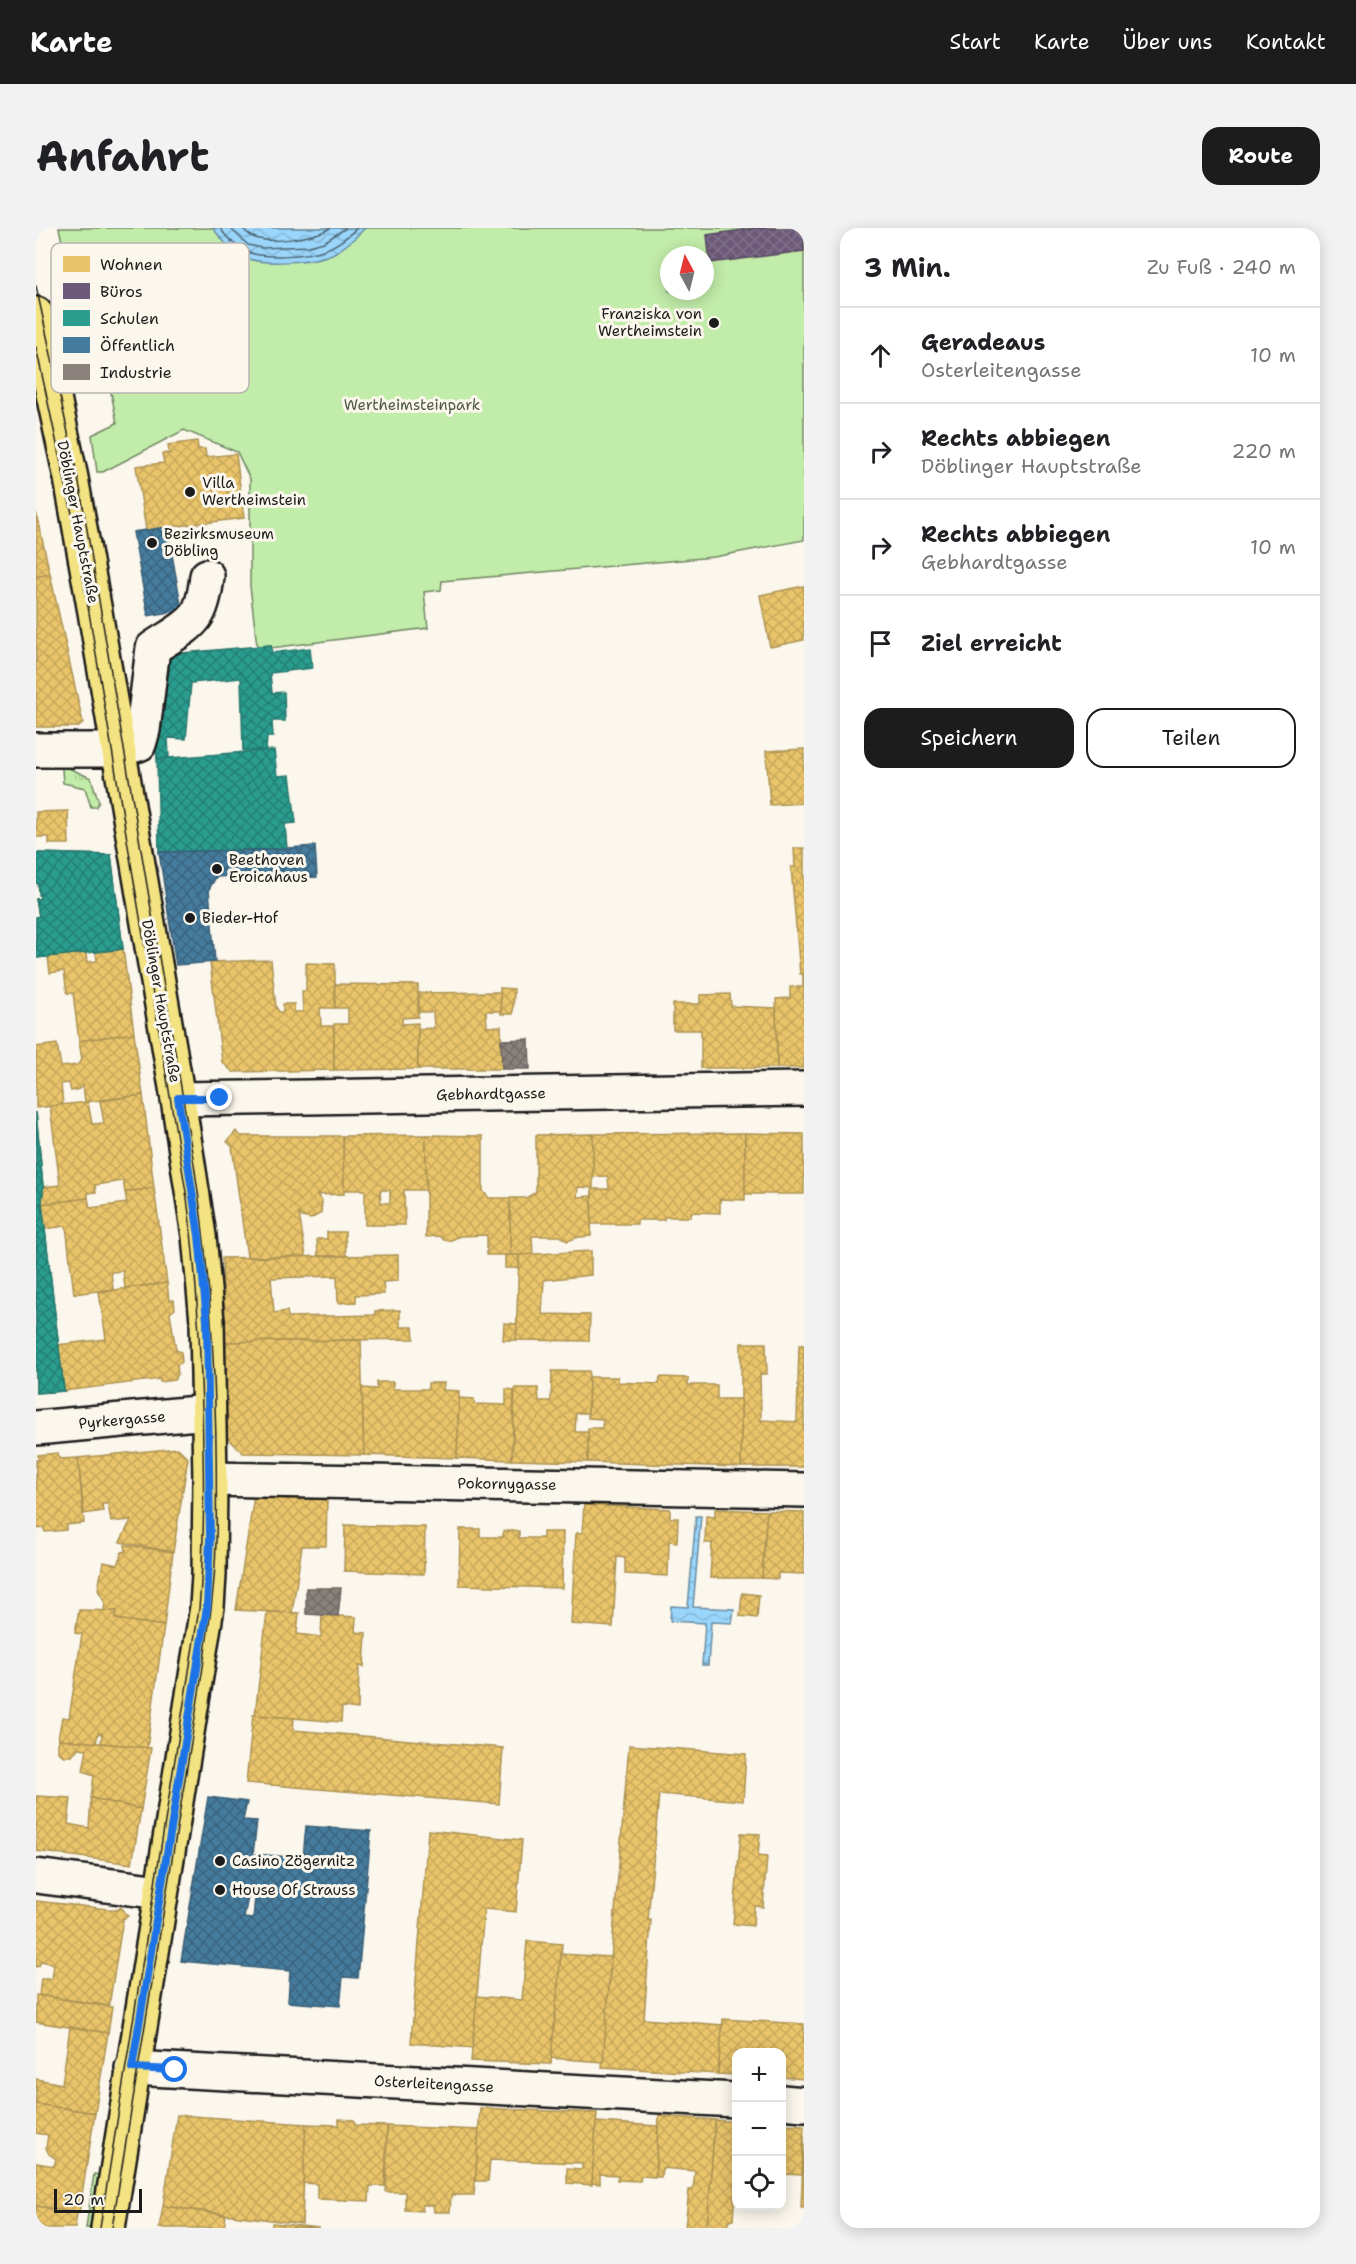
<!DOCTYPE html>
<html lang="de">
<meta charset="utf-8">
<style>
:root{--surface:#fff;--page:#f2f2f2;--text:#202124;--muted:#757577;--line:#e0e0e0;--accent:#1c1c1c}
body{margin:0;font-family:"Shantell Sans",sans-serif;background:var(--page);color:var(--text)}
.controls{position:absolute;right:18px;bottom:18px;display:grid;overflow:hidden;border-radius:12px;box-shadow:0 3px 15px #0003}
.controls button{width:54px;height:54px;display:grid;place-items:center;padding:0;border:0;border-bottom:2px solid var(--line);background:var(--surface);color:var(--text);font:30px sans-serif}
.compass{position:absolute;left:624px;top:18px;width:54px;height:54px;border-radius:50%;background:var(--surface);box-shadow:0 3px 15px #0003;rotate:353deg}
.scale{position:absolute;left:18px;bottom:15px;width:88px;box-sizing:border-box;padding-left:6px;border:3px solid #1c1c1c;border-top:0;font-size:16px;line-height:21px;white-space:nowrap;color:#1c1c1c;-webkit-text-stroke:4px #fbf7ec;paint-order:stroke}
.stop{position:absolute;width:18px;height:18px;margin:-14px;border:4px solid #1a73e8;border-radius:50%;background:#fff}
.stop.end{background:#1a73e8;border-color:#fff;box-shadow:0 2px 6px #0008}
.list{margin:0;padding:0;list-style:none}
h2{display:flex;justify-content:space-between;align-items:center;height:78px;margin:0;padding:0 24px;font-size:26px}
h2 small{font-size:20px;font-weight:400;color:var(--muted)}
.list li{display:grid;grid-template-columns:39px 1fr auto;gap:18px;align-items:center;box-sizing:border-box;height:96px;padding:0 24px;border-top:2px solid var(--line)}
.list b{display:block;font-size:22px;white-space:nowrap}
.list p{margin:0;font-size:20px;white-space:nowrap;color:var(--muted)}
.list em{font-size:20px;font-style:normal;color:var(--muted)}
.actions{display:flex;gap:12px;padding:18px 24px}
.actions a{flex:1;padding:14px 0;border:2px solid var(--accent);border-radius:18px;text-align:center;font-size:21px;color:var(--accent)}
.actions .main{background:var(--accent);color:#fff}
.icon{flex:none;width:33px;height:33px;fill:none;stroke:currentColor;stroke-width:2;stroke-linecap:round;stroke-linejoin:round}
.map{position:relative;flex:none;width:768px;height:2000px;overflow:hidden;border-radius:18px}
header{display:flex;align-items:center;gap:36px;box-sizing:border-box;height:84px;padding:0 30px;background:var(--accent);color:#fff}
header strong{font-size:28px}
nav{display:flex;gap:33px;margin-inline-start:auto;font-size:21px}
.intro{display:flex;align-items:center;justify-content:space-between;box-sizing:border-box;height:144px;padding:0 36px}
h1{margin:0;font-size:42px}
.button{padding:15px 27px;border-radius:18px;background:var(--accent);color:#fff;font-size:21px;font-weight:700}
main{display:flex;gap:36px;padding:0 36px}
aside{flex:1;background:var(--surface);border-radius:18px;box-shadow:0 3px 15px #0003}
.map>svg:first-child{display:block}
</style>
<header>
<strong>Karte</strong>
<nav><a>Start</a><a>Karte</a><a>Über uns</a><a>Kontakt</a></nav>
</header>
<div class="intro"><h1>Anfahrt</h1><a class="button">Route</a></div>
<main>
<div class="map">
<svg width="768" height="2000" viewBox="0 0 768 2000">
<defs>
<pattern id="grass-tufts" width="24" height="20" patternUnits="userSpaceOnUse" patternTransform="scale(1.5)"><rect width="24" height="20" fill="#c2eca9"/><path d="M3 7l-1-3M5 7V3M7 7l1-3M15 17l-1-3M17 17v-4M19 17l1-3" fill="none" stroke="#a6ca91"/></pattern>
<pattern id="water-waves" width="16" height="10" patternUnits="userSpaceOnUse" patternTransform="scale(1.5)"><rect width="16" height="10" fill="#9ad6fb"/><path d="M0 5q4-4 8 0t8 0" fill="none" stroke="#84b7d7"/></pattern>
<pattern id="homes-cross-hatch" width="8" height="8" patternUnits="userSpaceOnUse" patternTransform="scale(1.5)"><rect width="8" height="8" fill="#e9c46a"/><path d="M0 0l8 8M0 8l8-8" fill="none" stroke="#c7a85b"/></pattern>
<pattern id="offices-cross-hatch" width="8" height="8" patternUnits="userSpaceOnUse" patternTransform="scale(1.5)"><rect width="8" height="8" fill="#6d597a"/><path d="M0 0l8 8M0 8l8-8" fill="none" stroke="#80728a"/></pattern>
<pattern id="schools-cross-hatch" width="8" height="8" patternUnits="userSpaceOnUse" patternTransform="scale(1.5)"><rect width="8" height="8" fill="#2a9d8f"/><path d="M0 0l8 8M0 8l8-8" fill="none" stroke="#237f74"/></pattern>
<pattern id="public-cross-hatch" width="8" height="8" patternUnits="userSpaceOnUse" patternTransform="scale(1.5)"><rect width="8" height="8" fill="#457b9d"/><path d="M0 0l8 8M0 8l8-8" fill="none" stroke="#39647f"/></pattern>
<pattern id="industry-cross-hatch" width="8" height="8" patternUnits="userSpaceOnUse" patternTransform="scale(1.5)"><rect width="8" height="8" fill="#8a817c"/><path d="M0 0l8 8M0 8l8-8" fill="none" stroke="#706965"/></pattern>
</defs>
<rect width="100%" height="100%" fill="#fbf7ec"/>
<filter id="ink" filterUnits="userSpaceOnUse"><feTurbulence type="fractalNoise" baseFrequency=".0167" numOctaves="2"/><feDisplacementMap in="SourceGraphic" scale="12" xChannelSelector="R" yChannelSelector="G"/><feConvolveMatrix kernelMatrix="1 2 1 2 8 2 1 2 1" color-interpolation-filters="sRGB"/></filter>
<g filter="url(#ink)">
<g fill="url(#grass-tufts)" stroke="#6f8462" stroke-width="1.5">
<polygon points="28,538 55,550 63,574 60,579 55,579 49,560 27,555 26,541"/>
<polygon points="58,1946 64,1947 56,2000 50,2000"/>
</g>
<path fill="#c2eca9" stroke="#6f8462" stroke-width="1.5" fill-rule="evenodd" d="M23 0H768V312L678 329 406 353 405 362 388 364 392 400 235 420V417L221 418 214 358V251L201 224 148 202 67 244H61L56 207 81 195 72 149 60 152 45 100ZM633 27H669V63H633Z"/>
<g fill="url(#water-waves)" stroke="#688ca2" stroke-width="1.5">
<path d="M177 0H329C319 10 309 20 296 26 277 34 226 38 207 29 195 24 185 11 177 0Z"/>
<polygon points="660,1288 665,1288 657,1379 698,1381 696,1395 675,1394 672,1437 666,1437 669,1395 634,1393 635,1378 652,1379"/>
</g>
<g fill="url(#homes-cross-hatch)" stroke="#ac9253" stroke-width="1.5" fill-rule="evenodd">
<polygon points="161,213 162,221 169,221 170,229 200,226 208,290 110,302 100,238 128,235 126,226 133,225 132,217"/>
<polygon points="0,284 14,346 0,349"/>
<polygon points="14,346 47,495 43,499 0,499 0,349"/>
<polygon points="768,358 768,412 734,419 724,367"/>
<polygon points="768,521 768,575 734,577 730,523"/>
<polygon points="32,583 33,616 13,616 13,609 0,609 0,584"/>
<polygon points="758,620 768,620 768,746 764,746 755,639 759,639"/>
<polygon points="87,721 98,805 43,813 37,765 31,765 28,743 14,745 12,729 50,725 51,734 61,733 60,724"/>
<polygon points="235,732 240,779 243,784 247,784 247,776 258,776 258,784 267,784 266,763 270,763 270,735 299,736 299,780 284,780 285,798 298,798 298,842 197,844 186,834 174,734"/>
<polygon points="767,746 768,746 768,840 741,840 740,771 754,770 754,759 767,759"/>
<polygon points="299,756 382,757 382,789 366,790 366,796 382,795 382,841 298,842 298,796 312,796 312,780 299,780"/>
<polygon points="464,760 478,761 477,786 465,786"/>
<polygon points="464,764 465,783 450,783 451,799 465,798 466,841 382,841 382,801 398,800 397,784 383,784 383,765"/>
<polygon points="694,766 695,778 740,780 741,840 665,840 665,802 637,802 637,776 664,776 664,767"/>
<polygon points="98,805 107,867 49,874 47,857 43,861 35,863 33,855 25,856 27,877 0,880 0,819 21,816 25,839 41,837 46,832 43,813"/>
<polygon points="107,867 118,960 89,964 87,953 59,957 60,964 52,965 52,970 6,976 7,959 24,957 14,878 52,874 56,896 68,895 64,873"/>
<polygon points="200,903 205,908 307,908 308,966 281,967 286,973 285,985 275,991 266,989 263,986 270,1028 211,1029 196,918 191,914"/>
<polygon points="709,905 709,972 684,971 684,985 655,984 655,989 628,989 628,992 601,992 601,996 555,996 556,961 573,961 572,948 557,949 557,906"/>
<polygon points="709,905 768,906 768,966 709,966"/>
<polygon points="557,906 557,960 542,959 541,969 556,968 555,1008 543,1009 531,1013 524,1008 496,1008 497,1027 474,1027 474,970 490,970 500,964 500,907"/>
<path d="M390 907 391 962H368L369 997H329V962H308L307 908ZM344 962H354V975H345Z"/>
<polygon points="390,907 447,908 447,963 453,970 474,970 474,1027 451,1027 451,1007 424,1008 413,1013 408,1012 404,1008 390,1009"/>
<polygon points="118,960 131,1055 89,1060 87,1043 75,1044 77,1061 38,1066 30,998 9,1001 6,976 52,970 54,980 91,975 89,964"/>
<polygon points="291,1004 309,1004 310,1028 282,1028 281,1011 291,1011"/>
<polygon points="555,1023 555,1047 508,1052 506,1086 554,1087 553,1113 480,1112 483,1027"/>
<polygon points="362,1027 362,1053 347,1054 348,1066 320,1067 320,1074 302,1075 301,1048 235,1050 238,1085 251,1083 252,1089 339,1087 339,1083 364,1082 364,1099 377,1099 378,1111 189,1114 186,1030"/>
<rect x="469" y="1027" width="14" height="13"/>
<polygon points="131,1055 133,1072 138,1072 139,1081 134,1085 140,1122 145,1124 146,1134 141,1137 142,1146 138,1152 124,1154 124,1151 28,1163 22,1117 70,1111 63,1064"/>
<polygon points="468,1095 481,1096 480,1112 467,1112"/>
<polygon points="325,1112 328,1227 207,1225 190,1208 189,1114"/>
<polygon points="705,1115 730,1115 731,1146 724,1146 725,1192 761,1194 763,1117 768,1117 768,1239 705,1239"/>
<polygon points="516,1143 553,1143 552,1185 540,1185 539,1204 552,1204 552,1234 476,1232 479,1160 502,1160 503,1173 515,1173"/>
<polygon points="553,1149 582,1149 582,1154 623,1156 624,1149 652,1150 652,1157 681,1157 681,1171 705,1171 705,1239 552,1234 552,1200 566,1200 567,1191 552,1190"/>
<polygon points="341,1154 357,1154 357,1161 392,1161 392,1155 408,1155 407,1162 423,1163 421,1230 328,1227 326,1160 341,1161"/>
<polygon points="470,1161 478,1162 476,1232 421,1230 423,1170 438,1171 438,1176 470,1177"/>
<polygon points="142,1220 152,1230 137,1324 84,1314 95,1292 75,1294 72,1276 66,1276 67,1283 48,1286 42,1230"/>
<polygon points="22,1225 23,1231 42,1230 48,1295 30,1297 30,1302 9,1304 8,1300 0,1301 0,1232 3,1232 2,1227"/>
<polygon points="218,1268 291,1270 290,1318 266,1318 256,1385 200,1382"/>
<polygon points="548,1277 634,1281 634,1290 642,1290 641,1314 633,1313 632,1348 589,1346 589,1330 581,1329 577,1399 535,1396 540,1305 546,1305"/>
<polygon points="679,1281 731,1283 726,1350 674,1350 676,1315 669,1315 670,1288 679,1289"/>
<polygon points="731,1283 768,1284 768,1346 742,1345 742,1351 726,1350"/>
<polygon points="309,1297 389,1299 388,1346 308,1343"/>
<polygon points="424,1301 444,1301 444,1309 467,1309 467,1303 483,1303 483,1310 507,1310 507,1304 527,1304 526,1360 423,1357"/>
<polygon points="89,1317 137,1324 128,1398 79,1391 81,1383 68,1383 69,1374 62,1362 67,1334 82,1337 86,1324 90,1323"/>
<polygon points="706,1365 723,1367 721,1390 704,1388"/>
<polygon points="43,1382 81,1383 79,1391 128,1398 111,1520 65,1515 66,1506 62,1505 60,1515 22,1511 26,1489 33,1490 46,1406 39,1405"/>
<polygon points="231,1384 263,1385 261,1406 285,1409 286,1387 320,1389 319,1404 330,1405 328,1439 323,1438 322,1481 306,1479 305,1494 219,1487"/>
<polygon points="217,1487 258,1490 257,1502 467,1520 463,1576 210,1555"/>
<polygon points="22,1511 115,1520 105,1581 55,1570 58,1547 47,1543 51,1521 42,1520 36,1528 28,1528 22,1524"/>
<polygon points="593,1517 710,1526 707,1573 623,1566 612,1692 615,1692 608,1791 687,1797 682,1846 566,1839"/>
<polygon points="0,1568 35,1570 32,1596 53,1600 55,1570 105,1581 96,1636 0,1623"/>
<polygon points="392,1602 486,1612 480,1684 448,1681 437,1820 375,1815"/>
<polygon points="705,1605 724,1606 722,1628 731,1629 727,1679 718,1678 717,1698 697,1696"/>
<polygon points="0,1673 81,1682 85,1679 92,1688 87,1691 73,1778 3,1767 5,1751 16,1751 18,1736 5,1733 3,1738 0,1739"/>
<polygon points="491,1713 526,1716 515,1836 435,1833 441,1768 486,1772"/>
<polygon points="525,1726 575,1729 567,1834 515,1830"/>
<polygon points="0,1767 76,1779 72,1805 0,1794"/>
<polygon points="687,1791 768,1796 768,1851 746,1849 746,1824 700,1824 700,1847 682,1846"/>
<polygon points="34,1799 72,1805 59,1885 0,1876 0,1851 26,1856"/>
<polygon points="0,1876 59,1885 43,1985 0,1978 0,1935 18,1938 20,1931 13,1926 10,1920 12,1907 0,1905"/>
<polygon points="444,1880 561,1885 556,1957 531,1955 531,1940 546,1941 546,1935 454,1932 452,1953 439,1953"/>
<polygon points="141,1887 270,1896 266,1996 127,1978"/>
<polygon points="623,1888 679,1892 671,2000 649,2000 653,1962 657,1962 659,1943 626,1940 625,1949 619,1949"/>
<polygon points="303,1891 318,1892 319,1897 351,1898 349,1958 334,1958 333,1973 281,1971 281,1956 267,1955 270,1896 303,1897"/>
<polygon points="679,1892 700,1894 700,1944 697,1992 693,1992 692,2000 671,2000"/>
<polygon points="560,1894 622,1898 619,1949 605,1948 604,1953 581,1952 582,1947 564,1946 564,1956 556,1955"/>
<polygon points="746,1896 768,1897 766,1947 746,1946"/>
<polygon points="351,1898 443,1902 438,1967 415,1967 414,1984 398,1984 397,1977 386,1977 386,1983 369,1982 369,1964 350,1964"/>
<polygon points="768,1907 768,1980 765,1980"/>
<polygon points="0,1978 41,1985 39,2000 0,2000"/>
<polygon points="127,1978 190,1987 188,2000 123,2000"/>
<polygon points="236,1995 283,2000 236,2000"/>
</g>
<polygon fill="url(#offices-cross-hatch)" stroke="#55475e" stroke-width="1.5" points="720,0 768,0 768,23 674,35 671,7"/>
<g fill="url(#schools-cross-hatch)" stroke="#26766c" stroke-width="1.5">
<polygon points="235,417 236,425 274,420 276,440 234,445 236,465 248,464 249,493 236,493 237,509 231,509 230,522 207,523 205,450 155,455 150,511 132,510 133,530 121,531 119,509 124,427"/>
<polygon points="238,522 241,548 254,547 260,595 249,596 251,621 123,624 121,531"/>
<polygon points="0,625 75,627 87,721 0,730 0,689 3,688 0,671 4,671 2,655 0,655"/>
<polygon points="0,625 75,627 87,721 0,730 0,689 3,688 0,671 4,671 2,655 0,655"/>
<polygon points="0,884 7,959 6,976 28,1163 0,1165"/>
<polygon points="0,884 7,959 6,976 0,976"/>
<polygon points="0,976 6,976 28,1163 0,1165"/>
</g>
<g fill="url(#public-cross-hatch)" stroke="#395e76" stroke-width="1.5" fill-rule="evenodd">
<polygon points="131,299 146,382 112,388 97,304"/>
<polygon points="279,618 281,649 263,650 263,644 229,646 229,654 214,655 213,647 180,649 173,661 179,734 140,737 123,624 223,622"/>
<path d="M172 1569 211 1574 207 1592 221 1593 217 1626 267 1630 270 1598 335 1603 322 1750 307 1749 304 1778 252 1774 254 1743 145 1733ZM212 1668 219 1669 217 1691 208 1690Z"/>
</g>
<g fill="url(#industry-cross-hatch)" stroke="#69635f" stroke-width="1.5">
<polygon points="493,811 494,841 466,841 465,812"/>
<polygon points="270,1360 305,1360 302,1388 270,1386"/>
</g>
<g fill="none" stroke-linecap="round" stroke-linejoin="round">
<g stroke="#4e6675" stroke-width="1.5">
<path d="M184 0C190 9 198 17 208 22 224 32 272 28 290 21 302 17 312 8 321 0"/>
<polyline points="194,0 212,17 226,20 273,18 288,14 310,0"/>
<path d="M206 0C209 3 213 7 217 9 234 17 279 9 295 0"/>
</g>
<defs>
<g id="minor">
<path d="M0 522H82L103 516 107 502 117 420C155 395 166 396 171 348"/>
<polyline points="142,871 768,861"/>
<polyline points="0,1200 172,1184"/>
<polyline points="174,1251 768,1262"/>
<polyline points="0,1648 124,1664"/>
<polyline points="96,1840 700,1872"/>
<polyline points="746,1874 768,1876"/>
</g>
<polyline id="major" points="0,86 35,250 59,384 142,871 163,1008 171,1093 174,1251 173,1347 171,1379 72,2000"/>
</defs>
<use href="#minor" stroke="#1c1c1c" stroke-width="38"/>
<use href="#major" stroke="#1c1c1c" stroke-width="38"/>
<use href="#minor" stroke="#fbf7ec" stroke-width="33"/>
<use href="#major" stroke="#f4e382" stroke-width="33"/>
<g stroke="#1c1c1c" stroke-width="1.5">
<path d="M0 58 44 260 158 936C177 1060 182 1188 180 1314 179 1362 171 1411 164 1459L76 2000"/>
<path d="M0 119 38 295 151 970C160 1040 164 1110 166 1180 168 1247 169 1314 163 1381L64 2000"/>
</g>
</g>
</g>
<g fill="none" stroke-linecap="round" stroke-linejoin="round" filter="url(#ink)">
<polyline stroke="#1a73e8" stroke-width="8" points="139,1842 96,1840 171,1379 174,1310 171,1093 163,1008 142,870 184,870"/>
</g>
<g fill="#1c1c1c" stroke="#fbf7ec" stroke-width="2">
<circle cx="678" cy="95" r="6"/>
<circle cx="154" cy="264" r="6"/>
<circle cx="116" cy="315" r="6"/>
<circle cx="181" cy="641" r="6"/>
<circle cx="154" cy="690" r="6"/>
<circle cx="184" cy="1633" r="6"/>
<circle cx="184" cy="1662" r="6"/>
</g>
<g text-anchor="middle" stroke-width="6" stroke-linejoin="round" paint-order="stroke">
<g font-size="15" fill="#1c1c1c" stroke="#fbf7ec" text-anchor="start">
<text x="666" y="91" text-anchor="end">Franziska von<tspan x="666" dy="17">Wertheimstein</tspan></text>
<text x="166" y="260">Villa<tspan x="166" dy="17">Wertheimstein</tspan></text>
<text x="128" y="311">Bezirksmuseum<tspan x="128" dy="17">Döbling</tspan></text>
<text x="193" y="637">Beethoven<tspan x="193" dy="17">Eroicahaus</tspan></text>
<text x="166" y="695">Bieder-Hof</text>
<text x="196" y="1638">Casino Zögernitz</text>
<text x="196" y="1667">House Of Strauss</text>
</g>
<g font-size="15" fill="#4e5a46" stroke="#fbf7ec">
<text x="376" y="182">Wertheimsteinpark</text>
</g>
<g font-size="15" fill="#1c1c1c" stroke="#fbf7ec">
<text transform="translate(42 294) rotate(79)" y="5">Döblinger Hauptstraße</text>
<text transform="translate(125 773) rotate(80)" y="5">Döblinger Hauptstraße</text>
<text transform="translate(455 866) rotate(-1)" y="5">Gebhardtgasse</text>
<text transform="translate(86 1192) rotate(-5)" y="5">Pyrkergasse</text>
<text transform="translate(471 1256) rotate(1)" y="5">Pokornygasse</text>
<text transform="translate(398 1856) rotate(3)" y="5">Osterleitengasse</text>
</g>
</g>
<rect x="15" y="15" width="198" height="150" rx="9" fill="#fbf7ec" stroke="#b8b5ae" stroke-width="1.5"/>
<rect x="27" y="28" width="27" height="16" fill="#e9c46a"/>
<rect x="27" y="55" width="27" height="16" fill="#6d597a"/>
<rect x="27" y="82" width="27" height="16" fill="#2a9d8f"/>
<rect x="27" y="109" width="27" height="16" fill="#457b9d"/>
<rect x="27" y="136" width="27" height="16" fill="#8a817c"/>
<g font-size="16" fill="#1c1c1c">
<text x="64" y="42">Wohnen</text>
<text x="64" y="69">Büros</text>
<text x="64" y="96">Schulen</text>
<text x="64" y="123">Öffentlich</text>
<text x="64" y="150">Industrie</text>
</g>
</svg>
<div class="controls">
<button>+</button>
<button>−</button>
<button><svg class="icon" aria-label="locate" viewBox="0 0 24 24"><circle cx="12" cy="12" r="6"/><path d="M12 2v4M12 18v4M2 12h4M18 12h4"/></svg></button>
</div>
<svg class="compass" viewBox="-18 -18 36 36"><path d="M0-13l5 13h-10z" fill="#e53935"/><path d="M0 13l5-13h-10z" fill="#757577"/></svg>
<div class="scale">20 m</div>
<div class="stop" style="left:139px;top:1842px"></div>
<div class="stop end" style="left:184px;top:870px"></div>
</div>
<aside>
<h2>3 Min.<small>Zu Fuß · 240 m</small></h2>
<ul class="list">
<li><svg class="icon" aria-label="ahead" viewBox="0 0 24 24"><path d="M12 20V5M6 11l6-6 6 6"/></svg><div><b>Geradeaus</b><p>Osterleitengasse</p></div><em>10 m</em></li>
<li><svg class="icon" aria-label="right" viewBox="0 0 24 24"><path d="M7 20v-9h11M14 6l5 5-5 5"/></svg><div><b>Rechts abbiegen</b><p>Döblinger Hauptstraße</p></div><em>220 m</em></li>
<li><svg class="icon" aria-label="right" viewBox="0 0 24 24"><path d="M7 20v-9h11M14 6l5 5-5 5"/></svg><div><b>Rechts abbiegen</b><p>Gebhardtgasse</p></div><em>10 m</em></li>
<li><svg class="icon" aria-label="arrive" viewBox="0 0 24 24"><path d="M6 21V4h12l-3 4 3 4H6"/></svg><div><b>Ziel erreicht</b></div></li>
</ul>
<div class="actions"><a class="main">Speichern</a><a>Teilen</a></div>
</aside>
</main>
